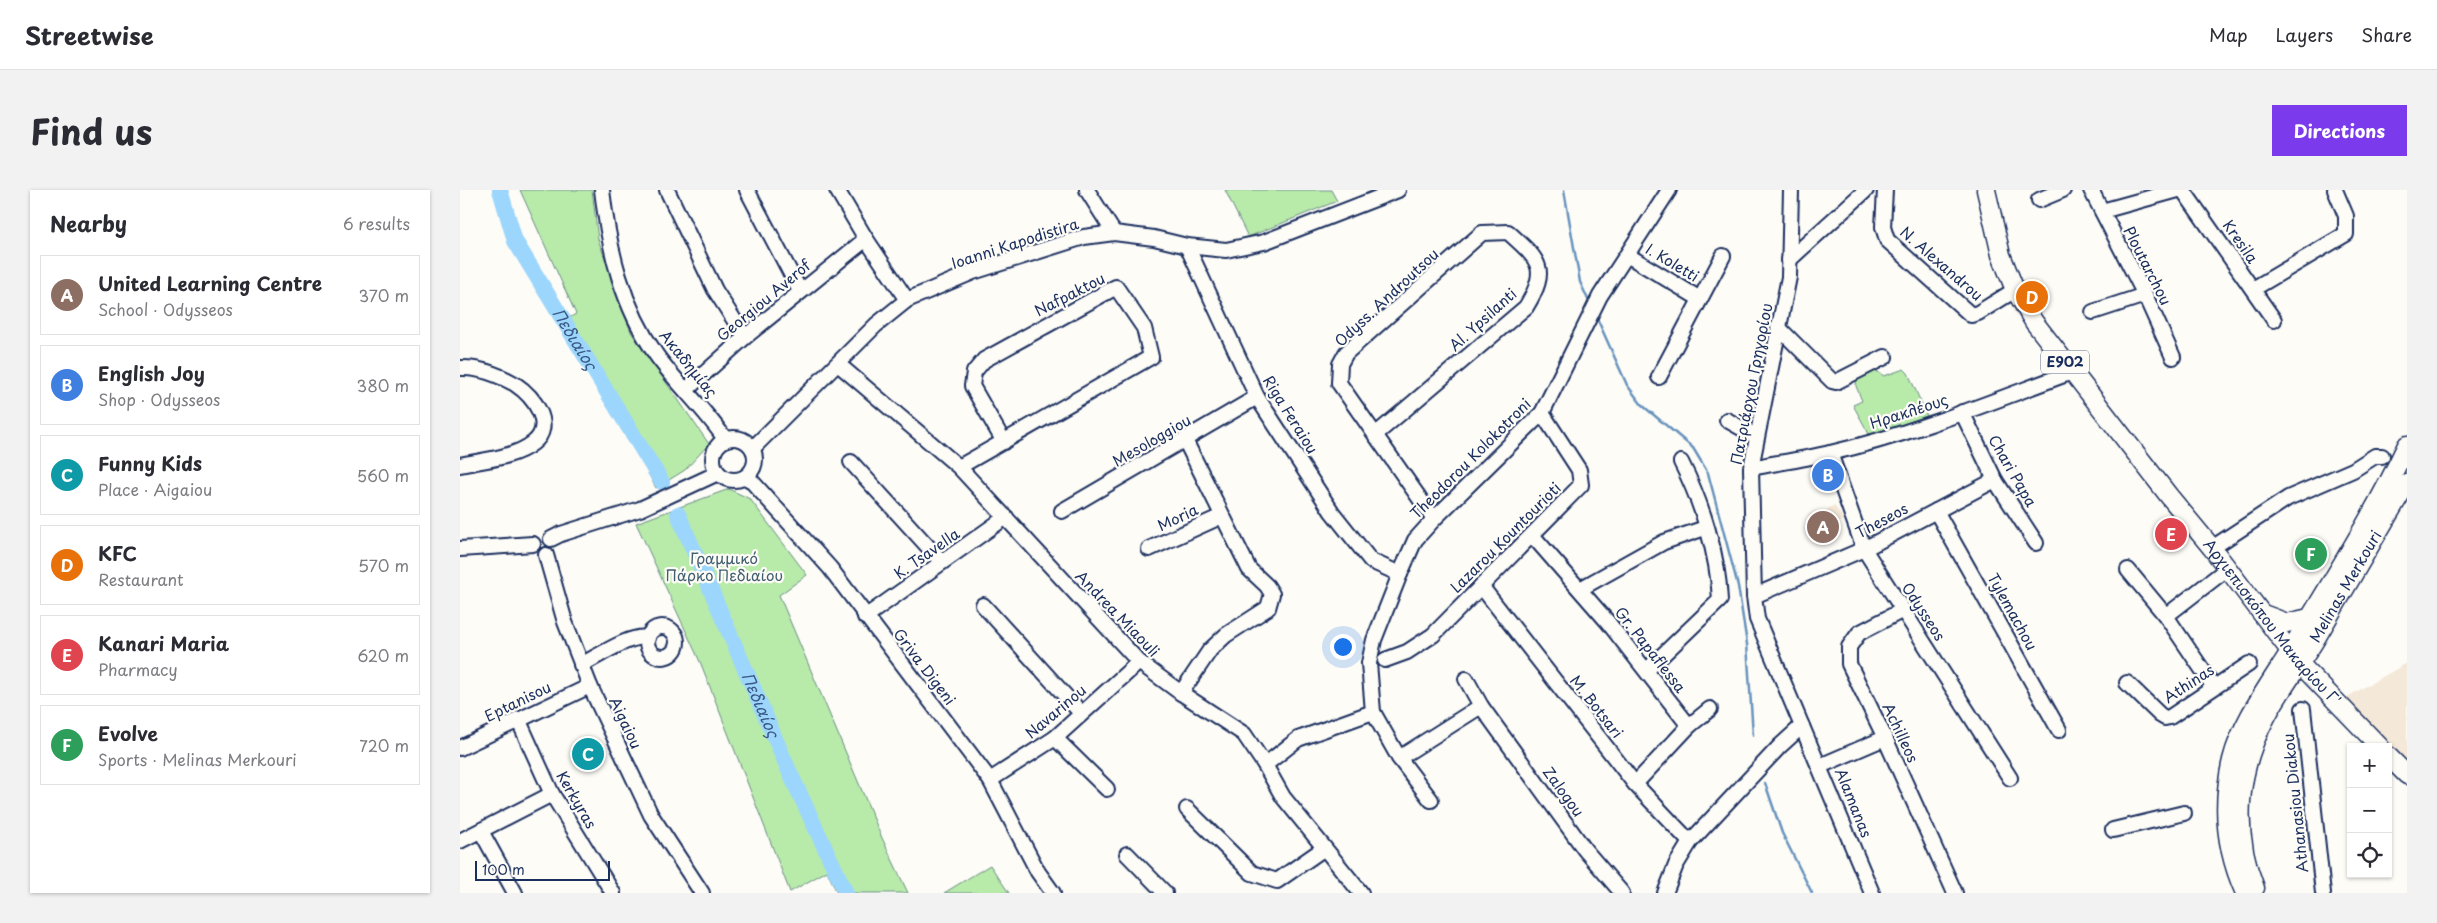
<!DOCTYPE html>
<meta charset="utf-8">
<style>
:root{--surface:#fff;--page:#f2f2f3;--text:#2b2b33;--muted:#7c7c81;--line:#e1e1e2;--accent:#7c3aed}
body{margin:0;font-family:"Playpen Sans",sans-serif;background:var(--page);color:var(--text)}
.controls{position:absolute;right:15px;bottom:15px;display:grid;overflow:hidden;border-radius:0px;box-shadow:0 1px 4px #0004}
.controls button{width:45px;height:45px;display:grid;place-items:center;padding:0;border:0;border-bottom:1px solid var(--line);background:var(--surface);color:var(--text);font:25px sans-serif}
.scale{position:absolute;left:15px;bottom:12px;width:135px;box-sizing:border-box;padding-left:5px;border:2px solid #1b2f5e;border-top:0;font-size:14px;line-height:18px;white-space:nowrap;color:#1b2f5e;-webkit-text-stroke:4px #fdfcf7;paint-order:stroke}
.you{position:absolute;left:882px;top:456px;width:18px;height:18px;margin:-12px;border:4px solid #fff;border-radius:50%;background:#1a73e8;box-shadow:0 0 0 8px #1a73e833}
.badge{display:grid;place-items:center;width:32px;height:32px;border-radius:50%;background:var(--accent);color:#fff;font-size:16px;font-weight:700}
.pin{position:absolute;translate:-50% -50%;border:2px solid #fff;box-shadow:0 1px 5px #0006}
.list{margin:0;padding:0;list-style:none}
h2{display:flex;justify-content:space-between;align-items:center;height:65px;margin:0;padding:0 20px;font-size:21px}
h2 small{font-size:16px;font-weight:400;color:var(--muted)}
.list li{display:grid;grid-template-columns:32px 1fr auto;gap:15px;align-items:center;box-sizing:border-box;height:80px;margin:0 10px 10px;padding:0 10px;border:1px solid var(--line);border-radius:0px}
.list b{display:block;font-size:19px;white-space:nowrap}
.list p{margin:0;font-size:16px;white-space:nowrap;color:var(--muted)}
.list em{font-size:16px;font-style:normal;color:var(--muted)}
.icon{flex:none;width:28px;height:28px;fill:none;stroke:currentColor;stroke-width:2;stroke-linecap:round;stroke-linejoin:round}
.map{position:relative;flex:none;width:1947px;height:703px;overflow:hidden;border-radius:0px}
header{display:flex;align-items:center;gap:30px;box-sizing:border-box;height:70px;padding:0 25px;background:var(--surface);border-bottom:1px solid var(--line)}
header strong{font-size:24px}
nav{display:flex;gap:28px;margin-inline-start:auto;font-size:18px}
.intro{display:flex;align-items:center;justify-content:space-between;box-sizing:border-box;height:120px;padding:0 30px}
h1{margin:0;font-size:35px}
.button{padding:12px 22px;border-radius:0px;background:var(--accent);color:#fff;font-size:18px;font-weight:700}
main{display:flex;gap:30px;padding:0 30px}
aside{flex:1;background:var(--surface);border-radius:0px;box-shadow:0 1px 4px #0004}
.map>svg:first-child{display:block}
</style>
<header>
<strong>Streetwise</strong>
<nav><a>Map</a><a>Layers</a><a>Share</a></nav>
</header>
<div class="intro"><h1>Find us</h1><a class="button">Directions</a></div>
<main>
<aside>
<h2>Nearby<small>6 results</small></h2>
<ul class="list">
<li><span class="badge" style="background:#8d6e63">A</span><div><b>United Learning Centre</b><p>School · Odysseos</p></div><em>370 m</em></li>
<li><span class="badge" style="background:#3f7fe0">B</span><div><b>English Joy</b><p>Shop · Odysseos</p></div><em>380 m</em></li>
<li><span class="badge" style="background:#0f9aa8">C</span><div><b>Funny Kids</b><p>Place · Aigaiou</p></div><em>560 m</em></li>
<li><span class="badge" style="background:#e8710a">D</span><div><b>KFC</b><p>Restaurant</p></div><em>570 m</em></li>
<li><span class="badge" style="background:#e0444e">E</span><div><b>Kanari Maria</b><p>Pharmacy</p></div><em>620 m</em></li>
<li><span class="badge" style="background:#2e9e5b">F</span><div><b>Evolve</b><p>Sports · Melinas Merkouri</p></div><em>720 m</em></li>
</ul>
</aside>
<div class="map">
<svg width="1947" height="703" viewBox="0 0 1947 703">
<rect width="100%" height="100%" fill="#fdfcf7"/>
<filter id="ink" filterUnits="userSpaceOnUse"><feTurbulence type="fractalNoise" baseFrequency=".02" numOctaves="2"/><feDisplacementMap in="SourceGraphic" scale="10" xChannelSelector="R" yChannelSelector="G"/><feConvolveMatrix kernelMatrix="1 2 1 2 8 2 1 2 1" color-interpolation-filters="sRGB"/></filter>
<g filter="url(#ink)">
<g fill="#f4e8d8">
<polygon points="1374,315 1384,329 1360,345 1348,326 1356,321 1359,325"/>
<polygon points="1947,473 1947,578 1885,508"/>
</g>
<g fill="#b8eaaa" stroke="#6a8c84">
<polygon points="60,0 132,0 138,49 171,142 249,254 225,280 196,298 105,130 116,124"/>
<polygon points="765,0 871,0 877,11 788,47"/>
<polygon points="1413,176 1415,180 1424,186 1444,179 1448,183 1467,226 1410,246 1393,215 1402,211 1396,196 1397,184"/>
<polygon points="269,299 290,309 347,385 319,405 422,648 448,703 377,703 367,681 330,702 241,474 176,333"/>
<polygon points="530,675 549,703 484,703"/>
</g>
<g fill="none" stroke-linecap="round" stroke-linejoin="round">
<g stroke="#6893bd" stroke-width="2.5">
<polyline points="1104,0 1120,92 1130,114"/>
<polyline points="1136,126 1167,195 1182,215 1233,258 1248,283 1278,396 1287,454 1293,545"/>
<polyline points="1305,593 1322,643 1352,703"/>
</g>
<g stroke="#9cd6fc" stroke-width="16">
<path id="s1" d="M40 0 55 51 202 292"/>
<path id="s2" d="M218 324 330 583 386 703"/>
</g>
<defs>
<g id="minor">
<path d="M142 0C149 60 162 116 197 166 218 195 245 219 265 249"/>
<polyline points="207,0 255,100 285,147"/>
<polyline points="287,0 340,101"/>
<polyline points="377,0 406,49 447,110"/>
<polyline points="627,0 654,43"/>
<polyline points="1331,0 1329,87 1291,278 1294,406 1297,429 1412,703"/>
<polyline points="1425,0 1423,37 1427,50 1511,125 1518,123 1555,100"/>
<polyline points="1631,0 1685,105 1713,167"/>
<polyline points="1723,0 1814,130"/>
<polyline points="1579,10 1603,0"/>
<polyline points="1642,21 1718,0"/>
<polyline points="727,56 797,207 872,322 911,371 940,384"/>
<polyline points="1167,65 1240,109"/>
<polyline points="1329,70 1406,0"/>
<polyline points="1793,99 1886,44 1886,26 1875,0"/>
<polyline points="1633,122 1685,105"/>
<polyline points="1318,137 1372,191 1376,192 1425,167"/>
<polyline points="378,174 499,277 679,472 721,503 784,544 805,575 823,607 901,703"/>
<path d="M0 178C19 177 39 185 55 194 73 206 96 235 73 253 54 268 23 270 0 275"/>
<polyline points="1199,187 1263,66"/>
<polyline points="226,200 285,147 406,49"/>
<polyline points="1502,222 1535,290 1576,353"/>
<polyline points="1267,230 1297,247"/>
<path d="M915 245 1066 117C1090 78 1079 70 1048 42L1022 43 886 163 880 174 879 193 974 329"/>
<circle cx="274" cy="269" r="21"/>
<polyline points="293,258 416,135 447,110 513,82 624,47 654,43 694,48 727,56 766,60 804,52 938,0"/>
<polyline points="1370,263 1404,359 1550,588"/>
<polyline points="391,272 482,372"/>
<path d="M499 277C563 241 627 204 691 167L684 138 656 97 524 170 514 182 512 196 544 252"/>
<path d="M1291 278C1317 273 1344 269 1370 263 1453 244 1533 211 1612 182"/>
<polyline points="287,286 370,378 530,590 578,682 593,703"/>
<polyline points="602,321 797,207"/>
<polyline points="1476,321 1599,540"/>
<polyline points="1072,345 1147,431 1229,536 1175,594"/>
<polyline points="91,349 101,344 180,319 258,283"/>
<polyline points="1752,358 1828,308 1893,280 1915,266 1922,266"/>
<polyline points="0,359 73,354"/>
<polyline points="689,359 762,326"/>
<polyline points="86,365 105,432 130,496 191,625 242,703"/>
<polyline points="1668,380 1706,426 1768,378"/>
<polyline points="1021,396 1175,594 1230,652"/>
<polyline points="1120,399 1204,352 1245,338"/>
<polyline points="1294,406 1404,359 1535,290"/>
<polyline points="523,415 621,523"/>
<polyline points="1443,420 1399,443 1389,457 1389,474 1425,548 1495,703"/>
<polyline points="1706,426 1754,497"/>
<polyline points="405,427 546,327"/>
<circle cx="202" cy="452" r="15"/>
<polyline points="925,470 947,462 973,445 1121,295 1119,280 1082,223"/>
<path d="M121 475C139 466 170 444 188 448"/>
<path d="M1187 480 1260 410C1258 364 1242 313 1221 272"/>
<polyline points="1006,489 1021,516 1125,660 1162,703"/>
<polyline points="1667,493 1700,525 1705,528 1710,527 1789,474"/>
<polyline points="721,503 750,460 766,445 808,418 812,404 807,396 789,379 725,250"/>
<polyline points="1843,519 1863,703"/>
<polyline points="58,529 92,604 153,703"/>
<polyline points="1229,536 1250,519"/>
<polyline points="595,548 647,599"/>
<polyline points="0,558 130,496"/>
<polyline points="939,568 1021,516"/>
<polyline points="805,575 838,549 913,522"/>
<polyline points="1360,576 1425,548"/>
<polyline points="530,590 595,548 679,472"/>
<polyline points="971,610 939,568 913,522 909,473 914,450 940,384 955,350 974,329 1082,223 1140,106 1209,0"/>
<polyline points="727,619 792,683 817,691 863,659"/>
<polyline points="1653,640 1724,623"/>
<polyline points="21,641 55,703"/>
<polyline points="0,651 92,604"/>
<polyline points="667,664 705,703"/>
<polyline points="1205,703 1216,675 1230,652 1320,556 1342,536"/>
</g>
<g id="major">
<path id="s3" d="M1526 0 1541 65 1555 100 1574 132 1709 306 1752 358 1840 474 1920 557"/>
<polyline points="1803,424 1827,433 1849,428"/>
<polyline points="1928,566 1947,585"/>
<path id="s4" d="M1795 698C1772 641 1777 581 1806 527 1820 500 1839 476 1855 450 1885 398 1916 345 1947 293"/>
<path d="M1785 703C1766 661 1761 616 1772 570 1782 531 1808 497 1829 463 1869 395 1913 327 1947 255"/>
</g>
</defs>
<use href="#minor" stroke="#1b2f5e" stroke-width="18"/>
<use href="#major" stroke="#1b2f5e" stroke-width="21"/>
<use href="#minor" stroke="#fdfcf7" stroke-width="14"/>
<use href="#major" stroke="#fdfcf7" stroke-width="18"/>
</g>
</g>
<g text-anchor="middle" stroke-width="4.5" stroke-linejoin="round" paint-order="stroke">
<rect fill="#fdfcf7" stroke="#5f6c8c" stroke-width="1" x="1581" y="160.5" width="48" height="23" rx="4"/>
<g font-size="14" font-weight="bold" fill="#1b2f5e">
<text x="1605" y="177">E902</text>
</g>
<g font-size="15" fill="#1b2f5e" stroke="#fdfcf7">
<text transform="translate(1780 52) rotate(55)" y="5">Kresila</text>
<text transform="translate(555 54) rotate(-18)" y="5">Ioanni Kapodistira</text>
<text transform="translate(1212 73) rotate(31)" y="5">I. Koletti</text>
<text transform="translate(1481 74) rotate(41)" y="5">N. Alexandrou</text>
<text transform="translate(1687 76) rotate(63)" y="5">Ploutarchou</text>
<text transform="translate(610 105) rotate(-27)" y="5">Nafpaktou</text>
<text transform="translate(927 108) rotate(-43)" y="5">Odyss. Androutsou</text>
<text transform="translate(304 111) rotate(-40)" y="5">Georgiou Averof</text>
<text transform="translate(1023 130) rotate(-42)" y="5">Al. Ypsilanti</text>
<text transform="translate(228 174) rotate(51)" y="5">Ακαδημίας</text>
<text transform="translate(1292 194) rotate(-79)" y="5">Πατριάρχου Γρηγορίου</text>
<text transform="translate(1449 222) rotate(-18)" y="5">Ηρακλέους</text>
<text transform="translate(830 225) rotate(58)" y="5">Riga Feraiou</text>
<text transform="translate(692 251) rotate(-30)" y="5">Mesologgiou</text>
<text transform="translate(1011 269) rotate(-45)" y="5">Theodorou Kolokotroni</text>
<text transform="translate(1552 281) rotate(60)" y="5">Chari Papa</text>
<text transform="translate(718 328) rotate(-25)" y="5">Moria</text>
<text transform="translate(1422 331) rotate(-28)" y="5">Theseos</text>
<text transform="translate(1046 348) rotate(-45)" y="5">Lazarou Kountourioti</text>
<text transform="translate(467 364) rotate(-35)" y="5">K. Tsavella</text>
<text dy="5" stroke="none"><textPath href="#s4" startOffset="330">Melinas Merkouri</textPath></text>
<text transform="translate(1463 422) rotate(57)" y="5">Odysseos</text>
<text transform="translate(1552 422) rotate(61)" y="5">Tylemachou</text>
<text transform="translate(657 424) rotate(46)" y="5">Andrea Miaouli</text>
<text dy="5" stroke="none"><textPath href="#s3" startOffset="525">Αρχιεπισκόπου Μακαρίου Γ'</textPath></text>
<text transform="translate(1190 460) rotate(52)" y="5">Gr. Papaflessa</text>
<text transform="translate(464 477) rotate(53)" y="5">Griva Digeni</text>
<text transform="translate(1729 494) rotate(-33)" y="5">Athinas</text>
<text transform="translate(58 512) rotate(-26)" y="5">Eptanisou</text>
<text transform="translate(1136 517) rotate(52)" y="5">M. Botsari</text>
<text transform="translate(596 522) rotate(-40)" y="5">Navarinou</text>
<text transform="translate(165 533) rotate(65)" y="5">Aigaiou</text>
<text transform="translate(1440 543) rotate(65)" y="5">Achilleos</text>
<text transform="translate(1103 602) rotate(54)" y="5">Zalogou</text>
<text transform="translate(116 610) rotate(60)" y="5">Kerkyras</text>
<text transform="translate(1393 613) rotate(68)" y="5">Alamanas</text>
<text transform="translate(1836 613) rotate(-96)" y="5">Athanasiou Diakou</text>
</g>
<g font-size="15" fill="#425e71" stroke="#fdfcf7">
<text x="264" y="374">Γραμμικό<tspan x="264" dy="17">Πάρκο Πεδιαίου</tspan></text>
</g>
<g font-size="16" font-style="italic" fill="#3b5986" stroke="#fdfcf7">
<text dy="6" stroke="none"><textPath href="#s1" startOffset="168">Πεδιαίος</textPath></text>
<text dy="6" stroke="none"><textPath href="#s2" startOffset="208">Πεδιαίος</textPath></text>
</g>
</g>
</svg>
<div class="controls">
<button>+</button>
<button>−</button>
<button><svg class="icon" aria-label="locate" viewBox="0 0 24 24"><circle cx="12" cy="12" r="6"/><path d="M12 2v4M12 18v4M2 12h4M18 12h4"/></svg></button>
</div>
<div class="scale">100 m</div>
<div class="you"></div>
<div class="pin badge" style="left:1363px;top:337px;background:#8d6e63">A</div>
<div class="pin badge" style="left:1368px;top:285px;background:#3f7fe0">B</div>
<div class="pin badge" style="left:128px;top:564px;background:#0f9aa8">C</div>
<div class="pin badge" style="left:1572px;top:107px;background:#e8710a">D</div>
<div class="pin badge" style="left:1711px;top:344px;background:#e0444e">E</div>
<div class="pin badge" style="left:1851px;top:364px;background:#2e9e5b">F</div>
</div>
</main>
